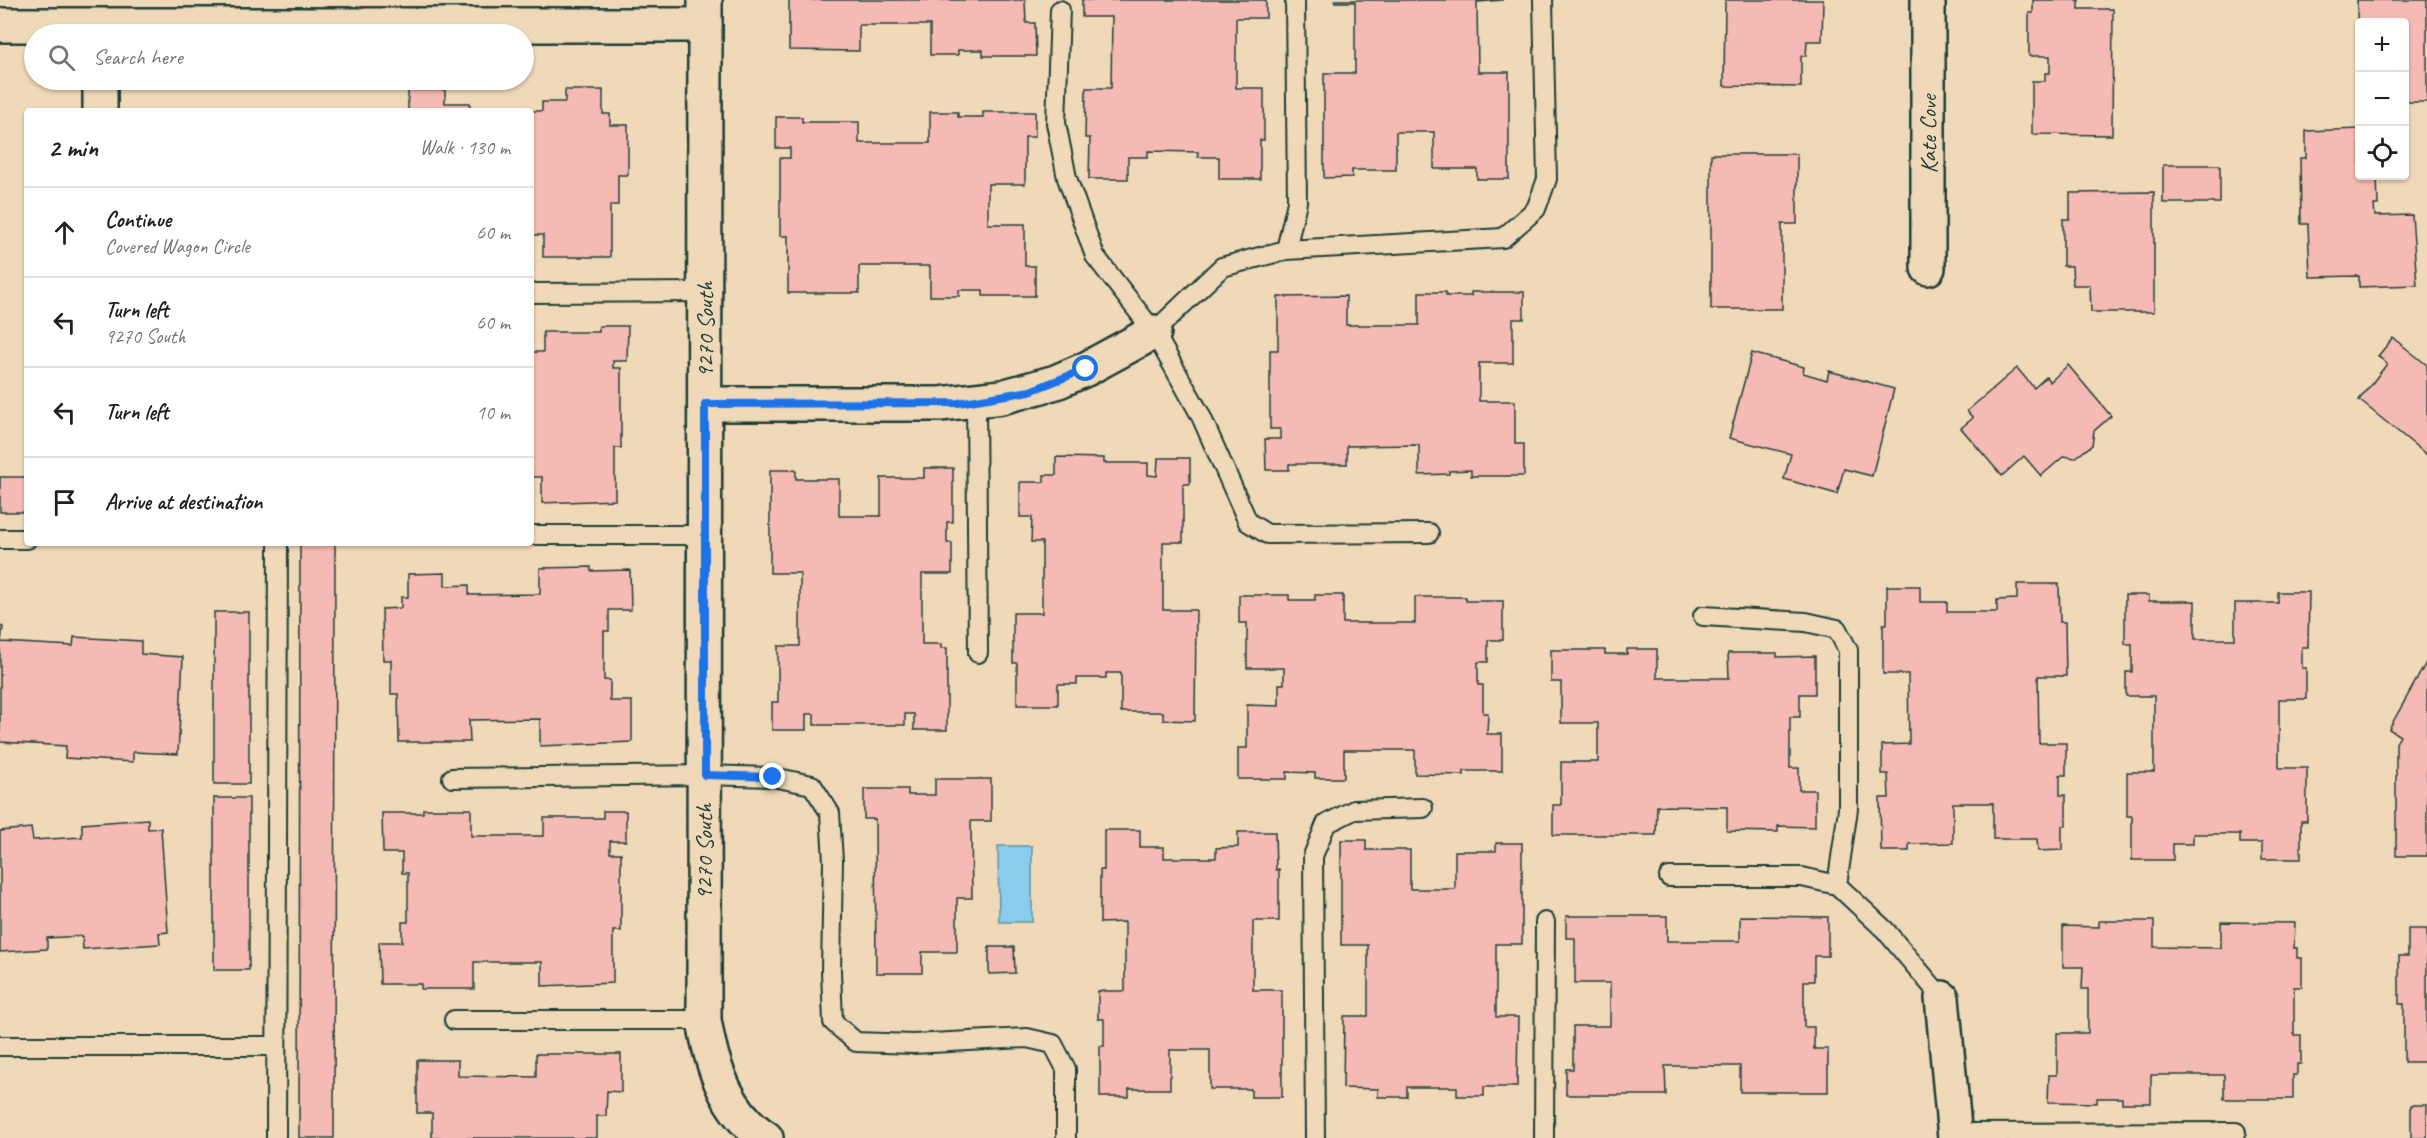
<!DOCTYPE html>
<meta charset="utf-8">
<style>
:root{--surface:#fff;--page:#f2f2f2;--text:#202124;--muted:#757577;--line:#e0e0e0}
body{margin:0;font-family:Caveat,sans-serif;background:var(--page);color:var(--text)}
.controls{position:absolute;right:18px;top:18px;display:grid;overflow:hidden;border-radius:6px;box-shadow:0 2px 4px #0004}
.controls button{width:54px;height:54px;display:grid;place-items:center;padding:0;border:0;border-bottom:2px solid var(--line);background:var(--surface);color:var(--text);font:30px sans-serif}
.stop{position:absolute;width:18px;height:18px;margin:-14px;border:4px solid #1a73e8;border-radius:50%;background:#fff}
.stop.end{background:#1a73e8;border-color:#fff;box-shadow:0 2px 6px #0008}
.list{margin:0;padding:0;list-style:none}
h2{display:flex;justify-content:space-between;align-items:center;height:78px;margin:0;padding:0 24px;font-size:26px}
h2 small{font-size:20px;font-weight:400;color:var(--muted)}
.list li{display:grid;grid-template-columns:39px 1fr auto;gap:18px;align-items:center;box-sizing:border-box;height:90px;padding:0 24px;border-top:2px solid var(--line)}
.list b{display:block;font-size:22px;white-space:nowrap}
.list p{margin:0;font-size:20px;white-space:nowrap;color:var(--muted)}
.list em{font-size:20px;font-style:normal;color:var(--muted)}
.icon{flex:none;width:33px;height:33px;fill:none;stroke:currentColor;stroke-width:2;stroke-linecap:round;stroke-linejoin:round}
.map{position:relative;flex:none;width:2427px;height:1138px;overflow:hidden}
.search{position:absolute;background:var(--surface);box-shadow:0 2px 4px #0004;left:24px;top:24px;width:510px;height:66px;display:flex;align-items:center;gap:15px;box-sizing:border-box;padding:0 21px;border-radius:33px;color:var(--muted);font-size:22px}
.panel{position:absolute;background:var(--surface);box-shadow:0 2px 4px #0004;left:24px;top:108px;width:510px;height:438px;border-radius:6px}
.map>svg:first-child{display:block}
</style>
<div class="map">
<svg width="2427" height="1138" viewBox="0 0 2427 1138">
<rect width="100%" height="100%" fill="#f0d9b9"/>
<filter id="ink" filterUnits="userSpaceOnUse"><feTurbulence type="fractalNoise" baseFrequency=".0167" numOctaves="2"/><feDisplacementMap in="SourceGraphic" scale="12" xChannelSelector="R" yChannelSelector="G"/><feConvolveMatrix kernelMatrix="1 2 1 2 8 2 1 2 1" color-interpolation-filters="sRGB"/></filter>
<g filter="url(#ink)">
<polygon fill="#8acdec" stroke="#5f93a2" stroke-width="1.5" points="998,846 1032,846 1032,922 999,922"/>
<g fill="#f6bab4" stroke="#1f3d34" stroke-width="1.5">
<polygon points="789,0 1025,0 1026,23 1035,23 1036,56 983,56 983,50 958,50 958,55 930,55 930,25 859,25 859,51 789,50"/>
<polygon points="1082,0 1266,0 1266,18 1236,18 1236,88 1264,88 1264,140 1260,140 1260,179 1219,179 1219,157 1198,157 1198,152 1148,151 1148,157 1128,157 1128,179 1089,179 1090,138 1085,138 1086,88 1111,88 1112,17 1082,17"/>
<polygon points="1335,0 1503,0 1477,2 1478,72 1509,72 1509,179 1477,179 1477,169 1434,169 1434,132 1396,132 1396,170 1352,170 1352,177 1324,178 1324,73 1355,73 1355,2 1335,2"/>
<polygon points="1725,0 1823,0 1822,41 1807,41 1806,56 1801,56 1801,87 1724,86"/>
<polygon points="2033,0 2079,0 2079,9 2113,9 2112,135 2032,134 2032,81 2045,81 2045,73 2050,73 2050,56 2029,56 2029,13 2033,13"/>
<polygon points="2357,0 2427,0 2427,102 2404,102 2404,22 2360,22 2358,103"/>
<polygon points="408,90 445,90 445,103 470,103 470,111 408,111"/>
<polygon points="565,90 603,90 603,114 610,114 610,125 628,125 628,175 618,175 618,205 610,205 610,257 543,257 543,235 531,235 531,111 542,111 542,102 565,102"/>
<polygon points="930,112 958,112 958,117 983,117 983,112 1035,112 1035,137 1025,137 1025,184 988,184 988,224 1025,224 1025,266 1035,266 1035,296 983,296 983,290 959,290 959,296 930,296 930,266 859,266 859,293 788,293 788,236 780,236 780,158 790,158 790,148 776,148 776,117 802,117 802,122 859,122 859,143 930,143"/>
<polygon points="2360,129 2360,176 2377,176 2378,205 2374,205 2375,216 2412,215 2417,285 2359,287 2359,276 2310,277 2308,224 2301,224 2300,158 2306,158 2306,131"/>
<polygon points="1711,154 1797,154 1797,224 1782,224 1782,309 1711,309"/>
<rect x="2163" y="165" width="57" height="38"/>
<polygon points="2154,192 2154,312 2091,312 2090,285 2073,285 2072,266 2063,266 2063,219 2070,219 2070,193"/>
<polygon points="1419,292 1446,292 1446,296 1471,296 1471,292 1524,292 1524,319 1513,319 1513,363 1479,363 1479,401 1515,401 1515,444 1524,444 1524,476 1471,476 1471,470 1449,471 1449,474 1419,475 1419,445 1347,446 1347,464 1289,464 1289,470 1266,470 1265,439 1280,439 1280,429 1270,429 1270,350 1278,350 1278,297 1346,296 1346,325 1419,325"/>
<polygon points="599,326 628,326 627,361 613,361 613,368 621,368 621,448 615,448 615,500 542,503 542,477 531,477 531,352 543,352 543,332 599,332"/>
<polygon points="2393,338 2427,365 2427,455 2359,400 2387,364 2378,356"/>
<polygon points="1752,353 1804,367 1803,373 1827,380 1829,371 1894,389 1872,476 1844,469 1837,494 1784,479 1791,454 1729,438"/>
<polygon points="2068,365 2111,416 2094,431 2092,445 2075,458 2064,456 2041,476 2024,456 2002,476 1961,428 1973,418 1967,411 2017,368 2034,388 2046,377 2050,382"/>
<polygon points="1056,457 1104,458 1104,463 1148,463 1148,475 1157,476 1158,458 1190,458 1190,484 1183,484 1183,542 1163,542 1163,610 1196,610 1195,721 1163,720 1163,712 1121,712 1121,673 1106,673 1106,678 1077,678 1077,684 1058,684 1058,705 1017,705 1017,663 1013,663 1013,613 1042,613 1042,542 1031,542 1032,517 1020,517 1020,482 1044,482 1044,475 1056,475"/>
<polygon points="924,468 953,468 953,522 947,522 947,543 952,543 952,574 922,574 922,644 941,644 941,648 947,648 947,730 914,730 914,714 905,714 905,725 814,725 814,714 806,714 806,730 772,730 772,702 778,702 778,646 800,646 800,573 770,573 770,470 796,470 796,479 839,479 839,516 881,516 881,478 924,478"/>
<rect x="0" y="477" width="27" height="35"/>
<polygon points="300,543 335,543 334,1138 299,1138"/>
<polygon points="591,567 591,571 630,570 631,610 609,610 609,631 604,631 604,680 610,680 610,701 632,701 632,742 540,746 540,719 469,720 470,742 399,742 398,694 391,694 391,660 383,660 382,609 401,608 401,597 408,597 408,574 445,573 445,586 469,585 469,595 540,594 540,568"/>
<polygon points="2017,584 2059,584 2060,622 2065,622 2066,676 2038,676 2039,743 2066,743 2066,775 2060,775 2060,795 2066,795 2066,826 2062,826 2062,850 2038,851 2037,839 1993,839 1993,803 1953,803 1953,843 1909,844 1909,851 1881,851 1880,798 1889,798 1888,774 1882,774 1882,745 1909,744 1908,674 1883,674 1883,624 1887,624 1887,586 1920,586 1920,602 1947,602 1947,612 1997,612 1997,600 2017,599"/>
<polygon points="2278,592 2309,592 2308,647 2302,647 2302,668 2306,668 2306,699 2279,699 2279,768 2307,768 2307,821 2301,821 2301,859 2262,859 2262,843 2240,843 2240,834 2193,834 2193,844 2173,844 2173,860 2132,860 2132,816 2127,816 2127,772 2154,772 2154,696 2126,696 2126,672 2132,672 2132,644 2125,644 2125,595 2149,595 2149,601 2195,601 2195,639 2235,639 2235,603 2278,603"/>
<polygon points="1239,595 1289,595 1289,600 1315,600 1315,595 1343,595 1343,623 1415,623 1415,597 1466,597 1466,601 1503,601 1503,640 1488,640 1488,662 1478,662 1478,685 1483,685 1483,713 1488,713 1487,734 1502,734 1502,771 1464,771 1464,775 1415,774 1415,750 1344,750 1344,778 1315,778 1315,773 1287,772 1287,779 1238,779 1238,748 1247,748 1247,705 1279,706 1279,684 1284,684 1284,668 1247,668 1247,623 1239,623"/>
<rect x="214" y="612" width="35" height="172"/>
<polygon points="0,626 3,627 1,642 73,646 74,637 141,641 141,654 183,657 178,754 133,752 133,762 65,758 66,746 0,742"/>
<polygon points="1627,649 1657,649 1657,678 1729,678 1728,653 1777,653 1777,657 1815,656 1815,694 1800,694 1800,717 1790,717 1790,768 1799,768 1799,790 1815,790 1815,827 1778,826 1778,832 1727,831 1727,807 1657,806 1656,835 1553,835 1553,805 1561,805 1561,762 1598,762 1598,723 1561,723 1561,682 1551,682 1551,650 1605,650 1605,654 1627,654"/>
<polygon points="2427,661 2427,856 2396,856 2396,743 2400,736 2389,729"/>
<polygon points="935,779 991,779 991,821 971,821 972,898 957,898 957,952 922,952 922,973 876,973 875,819 864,819 864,789 908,789 908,795 935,795"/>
<rect x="214" y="798" width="35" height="172"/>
<polygon points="423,809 471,809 471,836 544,836 544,818 603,818 603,811 626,811 626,841 610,841 610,853 621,853 621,931 613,931 613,983 542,986 542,962 474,962 474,989 421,989 421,984 380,984 379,942 402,942 402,922 408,922 408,873 402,873 402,853 383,853 382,813 423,813"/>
<polygon points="148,819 148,829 161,828 168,932 159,933 160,944 83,949 82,936 47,938 47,949 0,952 0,831 31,828 33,840 82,837 82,824"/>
<polygon points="1104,830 1140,830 1140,847 1164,847 1164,858 1216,858 1216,848 1238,847 1238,832 1275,832 1276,870 1279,869 1279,921 1253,921 1253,990 1282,990 1282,1097 1251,1097 1251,1089 1210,1089 1210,1050 1170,1050 1170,1089 1129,1089 1129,1097 1100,1097 1100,1046 1104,1046 1104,1019 1098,1019 1098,991 1125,991 1125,922 1100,923 1100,870 1104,870"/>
<polygon points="1341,840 1366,840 1366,850 1410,850 1410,889 1455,889 1455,851 1496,851 1496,843 1522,843 1522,944 1496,944 1496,1017 1518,1017 1517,1087 1484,1087 1484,1096 1457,1096 1457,1087 1407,1087 1407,1097 1378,1097 1378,1089 1343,1088 1344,1016 1368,1016 1368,945 1341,945"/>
<polygon points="1566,916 1667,916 1667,941 1740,941 1740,916 1828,917 1828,956 1814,956 1814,981 1804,981 1804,1027 1814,1027 1814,1049 1828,1049 1828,1092 1740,1092 1740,1066 1665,1066 1666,1095 1566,1095 1566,1069 1573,1069 1573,1026 1610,1026 1610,983 1575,983 1575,938 1566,938"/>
<polygon points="2099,921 2154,921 2154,947 2221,948 2221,922 2295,923 2294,948 2297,948 2297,958 2302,958 2302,987 2294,987 2294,1035 2301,1035 2301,1064 2297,1064 2297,1075 2293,1075 2293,1099 2224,1099 2224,1075 2151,1075 2151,1103 2122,1103 2122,1098 2097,1098 2097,1103 2048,1102 2049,1075 2057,1075 2057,1033 2088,1033 2088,989 2082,989 2083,967 2063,967 2063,926 2099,927"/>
<polygon points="2408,929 2427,929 2427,1062 2404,1062 2404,1004 2399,1004 2399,956 2408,956"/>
<polygon points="989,947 1014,947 1015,973 989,974"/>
<polygon points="536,1054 621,1054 621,1092 607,1091 606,1116 597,1116 597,1138 432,1138 432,1113 417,1113 417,1060 458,1060 458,1076 536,1077"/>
<rect x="2411" y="1105" width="16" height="33"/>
</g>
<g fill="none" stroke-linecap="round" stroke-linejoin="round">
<defs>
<g id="service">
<polyline points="1060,10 1056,123 1067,178 1095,256 1154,332 1200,414 1248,522 1267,534 1429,533"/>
<polyline points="1286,250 1297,202 1295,0"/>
<polyline points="531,293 705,292"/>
<polyline points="1154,332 1222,267 1286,250 1503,238 1536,209 1547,179 1543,0"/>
<polyline points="976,401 978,653"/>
<polyline points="531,535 705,535"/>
<polyline points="0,539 27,539"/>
<polyline points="1703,616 1806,622 1837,629 1848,650 1848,809 1837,885 1885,930 1942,998"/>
<polyline points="452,778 705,775 773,777 812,785 830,813 833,861 831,971 833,1022 856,1042 913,1044 1027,1038 1053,1044 1066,1069 1066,1138"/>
<polyline points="1669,877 1802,877 1837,885"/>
<polyline points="454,1020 704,1020"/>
<polyline points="0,1046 276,1046"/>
<polyline points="1954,1133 2236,1132"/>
<polyline points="276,1138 278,543"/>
<polyline points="1315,1138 1313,856 1326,824 1354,810 1423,808"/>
<polyline points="1544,1138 1545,922"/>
</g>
<g id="minor">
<path d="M705 0 704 1020C711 1064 726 1113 766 1138"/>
<polyline points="0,25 705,25"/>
<polyline points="100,111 100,80"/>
<polyline points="1928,268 1928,0"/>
<polyline points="705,404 940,404 1002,397 1056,382 1086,369 1154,332"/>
<polyline points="1942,998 1955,1138"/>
</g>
</defs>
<use href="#service" stroke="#1f3d34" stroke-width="22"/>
<use href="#minor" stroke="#1f3d34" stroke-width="38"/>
<use href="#service" stroke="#f0d9b9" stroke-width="18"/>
<use href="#minor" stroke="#f0d9b9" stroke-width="33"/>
</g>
</g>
<g fill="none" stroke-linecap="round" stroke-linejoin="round" filter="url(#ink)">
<polyline stroke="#1a73e8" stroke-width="8" points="773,777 705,775 705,404 958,403 1030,391 1086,369"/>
</g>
<g text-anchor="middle" stroke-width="4.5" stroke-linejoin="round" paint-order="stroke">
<g font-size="24" fill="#1f3d34" stroke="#f0d9b9">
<text transform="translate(1928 134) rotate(-90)" y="8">Kate Cove</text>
<text transform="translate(705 330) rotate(-90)" y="8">9270 South</text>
<text transform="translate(704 852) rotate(-90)" y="8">9270 South</text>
</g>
</g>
</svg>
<div class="controls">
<button>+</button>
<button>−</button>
<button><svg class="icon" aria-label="locate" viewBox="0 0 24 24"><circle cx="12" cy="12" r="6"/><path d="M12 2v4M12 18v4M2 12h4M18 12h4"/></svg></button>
</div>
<div class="stop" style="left:1086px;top:369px"></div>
<div class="stop end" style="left:773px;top:777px"></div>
<div class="search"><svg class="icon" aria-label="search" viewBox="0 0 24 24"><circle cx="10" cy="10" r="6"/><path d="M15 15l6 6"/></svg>Search here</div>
<section class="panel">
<h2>2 min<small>Walk · 130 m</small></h2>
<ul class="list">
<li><svg class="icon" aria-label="ahead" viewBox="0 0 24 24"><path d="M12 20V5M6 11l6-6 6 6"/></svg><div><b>Continue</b><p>Covered Wagon Circle</p></div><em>60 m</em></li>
<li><svg class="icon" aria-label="left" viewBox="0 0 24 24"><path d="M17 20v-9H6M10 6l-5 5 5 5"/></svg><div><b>Turn left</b><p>9270 South</p></div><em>60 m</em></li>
<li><svg class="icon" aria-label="left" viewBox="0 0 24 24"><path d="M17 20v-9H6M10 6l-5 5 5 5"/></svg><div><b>Turn left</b></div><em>10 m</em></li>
<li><svg class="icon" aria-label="arrive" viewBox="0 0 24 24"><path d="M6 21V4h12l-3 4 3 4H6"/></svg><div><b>Arrive at destination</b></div></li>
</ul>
</section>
</div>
